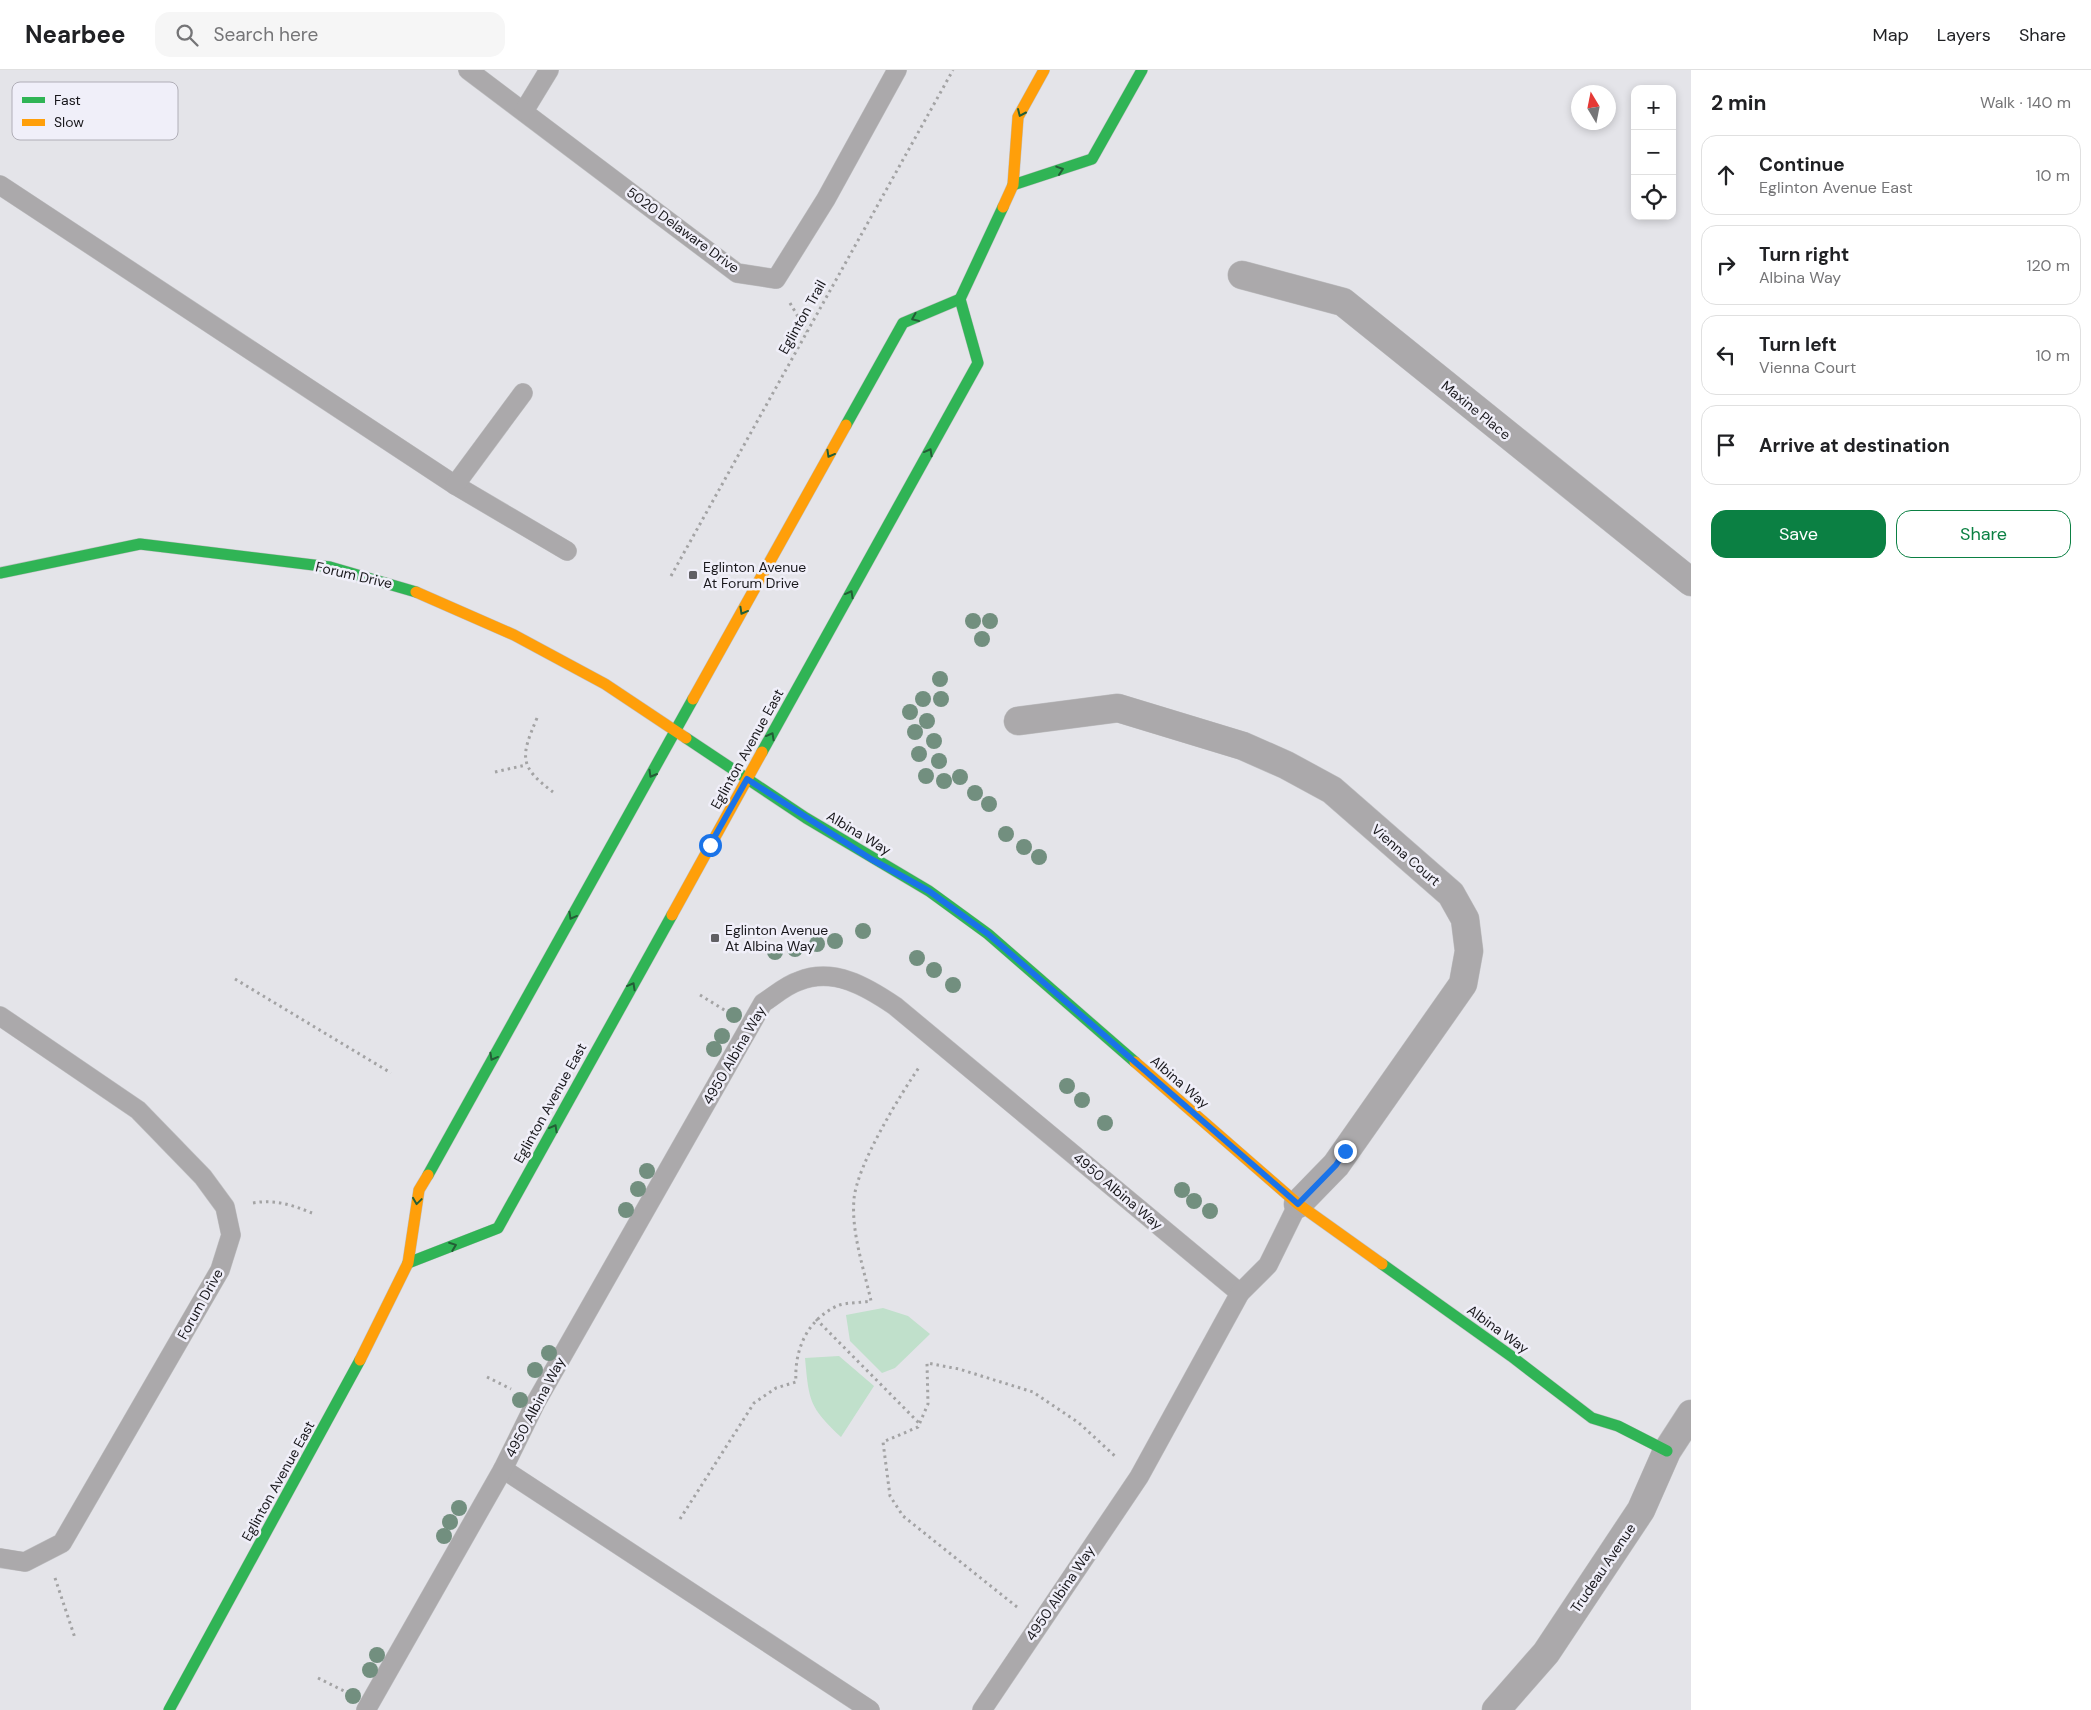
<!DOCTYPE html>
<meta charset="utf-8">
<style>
:root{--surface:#fff;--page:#f6f6f6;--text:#202124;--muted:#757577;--line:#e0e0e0;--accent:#0b8043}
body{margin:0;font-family:"DM Sans",sans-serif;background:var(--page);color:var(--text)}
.controls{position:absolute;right:15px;top:15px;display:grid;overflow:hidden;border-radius:10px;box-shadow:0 2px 8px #0003}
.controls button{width:45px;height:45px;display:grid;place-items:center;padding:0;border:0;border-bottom:1px solid var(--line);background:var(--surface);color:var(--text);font:25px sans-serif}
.compass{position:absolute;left:1571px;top:15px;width:45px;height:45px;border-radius:50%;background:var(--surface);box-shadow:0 2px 8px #0003;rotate:350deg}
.stop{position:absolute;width:15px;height:15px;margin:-11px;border:4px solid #1a73e8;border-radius:50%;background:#fff}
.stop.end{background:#1a73e8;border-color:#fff;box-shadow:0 1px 5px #0008}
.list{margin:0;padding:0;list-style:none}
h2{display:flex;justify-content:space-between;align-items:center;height:65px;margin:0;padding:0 20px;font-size:21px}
h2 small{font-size:16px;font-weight:400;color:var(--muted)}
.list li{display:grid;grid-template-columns:32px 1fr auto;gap:15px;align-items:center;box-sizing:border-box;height:80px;margin:0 10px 10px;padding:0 10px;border:1px solid var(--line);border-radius:15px}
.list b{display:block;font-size:19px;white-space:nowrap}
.list p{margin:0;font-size:16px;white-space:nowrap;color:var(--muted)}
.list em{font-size:16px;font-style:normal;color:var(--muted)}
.actions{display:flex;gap:10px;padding:15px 20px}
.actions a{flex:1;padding:11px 0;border:1px solid var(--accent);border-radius:15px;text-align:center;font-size:18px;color:var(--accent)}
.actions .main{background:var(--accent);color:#fff}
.icon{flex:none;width:28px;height:28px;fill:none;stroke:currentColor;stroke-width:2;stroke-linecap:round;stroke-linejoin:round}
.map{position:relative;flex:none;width:1691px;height:1640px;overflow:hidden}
header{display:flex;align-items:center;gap:30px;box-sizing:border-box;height:70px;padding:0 25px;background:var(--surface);border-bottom:1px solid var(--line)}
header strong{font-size:24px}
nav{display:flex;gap:28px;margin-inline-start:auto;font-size:18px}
.search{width:350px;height:45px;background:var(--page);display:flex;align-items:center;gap:12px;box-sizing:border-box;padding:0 18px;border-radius:15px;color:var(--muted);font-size:19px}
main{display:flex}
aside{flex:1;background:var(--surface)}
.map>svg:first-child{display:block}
</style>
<header>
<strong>Nearbee</strong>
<div class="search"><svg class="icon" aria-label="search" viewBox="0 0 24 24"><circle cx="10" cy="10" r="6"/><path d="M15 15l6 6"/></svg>Search here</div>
<nav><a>Map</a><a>Layers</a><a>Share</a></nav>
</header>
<main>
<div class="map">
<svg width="1691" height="1640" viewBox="0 0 1691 1640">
<rect width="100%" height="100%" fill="#e4e4e9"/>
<g fill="#c0e0cb">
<polygon points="883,1238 908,1246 930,1264 895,1298 882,1303 850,1271 846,1245"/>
<path d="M839 1286 874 1316 841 1367C809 1337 809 1331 805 1288Z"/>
</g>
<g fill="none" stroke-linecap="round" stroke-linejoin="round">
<defs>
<g id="lane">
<polyline points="468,0 737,203 776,209 826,129 897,0"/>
<polyline points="524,41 549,0"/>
<polyline points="0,115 455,415 567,481"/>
<polyline points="455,415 523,323"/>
<polyline points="0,946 138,1040 203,1107 225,1137 231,1165 220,1200 62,1473 25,1492 0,1488"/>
<polyline points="503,1399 870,1640"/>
<path d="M366 1640 503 1399 536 1332 763 933C774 926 786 915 799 911 834 897 867 917 895 936L1240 1223"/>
<polyline points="982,1640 1139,1407 1240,1223 1268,1195 1298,1134"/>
</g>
<g id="street">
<polyline points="1242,205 1343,232 1691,512"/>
<polyline points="1018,651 1118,638 1243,676 1286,695 1332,720 1451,824 1465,849 1469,881 1463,914 1336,1095 1298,1134"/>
<polyline points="1496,1640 1546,1583 1641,1440 1667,1381 1691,1344"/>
</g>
<g id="fast">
<polyline points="1013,115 1092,89 1142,0"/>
<polyline points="846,355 903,253 960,229"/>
<polyline points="0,503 140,474 330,497 416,522"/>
<polyline points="686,668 806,748 929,821 988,864 1135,992"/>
<polyline points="762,682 978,293 960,229 1003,137"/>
<polyline points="428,1105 693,629"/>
<polyline points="408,1193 498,1158 672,845"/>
<polyline points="1382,1194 1511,1286 1592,1348 1618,1356 1667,1381"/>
<polyline points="169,1640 360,1290"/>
</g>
<g id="slow">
<polyline points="1003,137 1013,115 1018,47 1044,0"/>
<polyline points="416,522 514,565 605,614 686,668"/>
<polyline points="693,629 846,355"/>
<polyline points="672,845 762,682"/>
<polyline points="1135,992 1298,1134 1382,1194"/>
<polyline points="360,1290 408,1193 419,1120 428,1105"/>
</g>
</defs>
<use href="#lane" stroke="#c0c0c3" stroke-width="20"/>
<use href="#street" stroke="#c0c0c3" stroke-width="29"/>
<use href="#fast" stroke="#c0c0c3" stroke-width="12"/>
<use href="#slow" stroke="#c0c0c3" stroke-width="12"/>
<g stroke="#a3a3a4" stroke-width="3" stroke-dasharray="2.5 4" stroke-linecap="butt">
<polyline points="790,233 807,262"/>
<polyline points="671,506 953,0"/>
<path d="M537 648C521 686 518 696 553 722"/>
<polyline points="495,702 526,695"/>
<polyline points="235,909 391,1003"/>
<polyline points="700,925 726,941"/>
<path d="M253 1133C275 1129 292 1135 312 1143"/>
<polyline points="816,1249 919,1353"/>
<polyline points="487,1307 511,1319"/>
<path d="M680 1449 754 1333 776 1318 796 1312C794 1280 807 1250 837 1236 846 1232 861 1233 871 1231 864 1199 851 1162 854 1129 857 1095 900 1025 920 996"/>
<polyline points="55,1508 75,1568"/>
<polyline points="1017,1537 903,1446 890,1426 883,1372 918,1357 928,1334 927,1293 959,1299 1033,1322 1079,1353 1116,1387"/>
<polyline points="318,1608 344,1621"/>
</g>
<use href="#lane" stroke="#aba9ab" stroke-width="19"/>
<use href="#street" stroke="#aba9ab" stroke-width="28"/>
<use href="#fast" stroke="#30b455" stroke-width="11"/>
<use href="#slow" stroke="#ff9f0a" stroke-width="11"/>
</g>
<g fill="#728f7f">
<circle cx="973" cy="551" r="8"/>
<circle cx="990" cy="551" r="8"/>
<circle cx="982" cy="569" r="8"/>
<circle cx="940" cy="609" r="8"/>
<circle cx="923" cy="629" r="8"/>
<circle cx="941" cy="629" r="8"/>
<circle cx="910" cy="642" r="8"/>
<circle cx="927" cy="651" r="8"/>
<circle cx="915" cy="662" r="8"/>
<circle cx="934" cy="671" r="8"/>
<circle cx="919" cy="684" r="8"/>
<circle cx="939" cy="691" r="8"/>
<circle cx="926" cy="706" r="8"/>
<circle cx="960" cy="707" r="8"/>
<circle cx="944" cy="711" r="8"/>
<circle cx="975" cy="723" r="8"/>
<circle cx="989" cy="734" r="8"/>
<circle cx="1006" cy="764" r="8"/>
<circle cx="1024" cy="777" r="8"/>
<circle cx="1039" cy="787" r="8"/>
<circle cx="863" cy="861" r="8"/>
<circle cx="835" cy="871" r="8"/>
<circle cx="817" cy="874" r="8"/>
<circle cx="795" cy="879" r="8"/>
<circle cx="775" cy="882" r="8"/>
<circle cx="917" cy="888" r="8"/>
<circle cx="934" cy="900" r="8"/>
<circle cx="953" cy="915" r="8"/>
<circle cx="734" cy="945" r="8"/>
<circle cx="722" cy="966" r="8"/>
<circle cx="714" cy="979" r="8"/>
<circle cx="1067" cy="1016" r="8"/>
<circle cx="1082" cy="1030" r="8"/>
<circle cx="1105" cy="1053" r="8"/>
<circle cx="647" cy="1101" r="8"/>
<circle cx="638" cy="1119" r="8"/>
<circle cx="1182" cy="1120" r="8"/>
<circle cx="1194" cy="1131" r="8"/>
<circle cx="626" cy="1140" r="8"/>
<circle cx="1210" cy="1141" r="8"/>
<circle cx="549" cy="1283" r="8"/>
<circle cx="535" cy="1300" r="8"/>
<circle cx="520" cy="1330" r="8"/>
<circle cx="459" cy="1438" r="8"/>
<circle cx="450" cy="1452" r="8"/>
<circle cx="444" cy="1466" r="8"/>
<circle cx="377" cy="1585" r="8"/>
<circle cx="370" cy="1600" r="8"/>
<circle cx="353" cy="1626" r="8"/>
</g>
<defs><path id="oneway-chevron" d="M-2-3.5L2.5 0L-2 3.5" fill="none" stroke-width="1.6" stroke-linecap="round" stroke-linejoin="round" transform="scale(1.25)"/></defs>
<g stroke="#235e36">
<use href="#oneway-chevron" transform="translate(1021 43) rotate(114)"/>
<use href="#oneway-chevron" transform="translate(1060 100) rotate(-18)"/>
<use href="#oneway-chevron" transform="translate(915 248) rotate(157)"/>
<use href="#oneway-chevron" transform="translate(929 382) rotate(-61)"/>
<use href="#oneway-chevron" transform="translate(830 384) rotate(119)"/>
<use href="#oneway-chevron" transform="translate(850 524) rotate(-61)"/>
<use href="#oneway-chevron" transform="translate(743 541) rotate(119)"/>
<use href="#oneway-chevron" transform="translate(771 666) rotate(-61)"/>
<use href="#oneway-chevron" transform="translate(652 704) rotate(120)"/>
<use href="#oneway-chevron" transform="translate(572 846) rotate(119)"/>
<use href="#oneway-chevron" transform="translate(632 916) rotate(-61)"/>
<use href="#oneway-chevron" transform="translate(493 987) rotate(119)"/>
<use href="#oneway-chevron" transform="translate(554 1058) rotate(-61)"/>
<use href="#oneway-chevron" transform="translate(417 1131) rotate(98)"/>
<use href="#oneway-chevron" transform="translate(453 1176) rotate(-21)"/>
</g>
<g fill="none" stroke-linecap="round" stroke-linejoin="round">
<polyline stroke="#1a73e8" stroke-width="6" points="710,775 747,709 871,789 929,821 988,864 1298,1134 1336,1095 1345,1081"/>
</g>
<g fill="#605f64" stroke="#f0eff9" stroke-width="2">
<rect x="688" y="500" width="10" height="10" rx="2.5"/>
<rect x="710" y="863" width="10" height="10" rx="2.5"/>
</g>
<g text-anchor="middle" stroke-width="5" stroke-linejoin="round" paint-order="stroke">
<g font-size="14" fill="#19181c" stroke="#f0eff9">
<text transform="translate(683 160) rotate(36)" y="5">5020 Delaware Drive</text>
<text transform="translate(802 247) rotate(-61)" y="5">Eglinton Trail</text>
<text transform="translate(1476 340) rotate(39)" y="5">Maxine Place</text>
<text transform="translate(354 505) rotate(13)" y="5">Forum Drive</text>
<text transform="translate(747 679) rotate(-61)" y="5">Eglinton Avenue East</text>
<text transform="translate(859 763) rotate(31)" y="5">Albina Way</text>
<text transform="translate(1406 785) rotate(41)" y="5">Vienna Court</text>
<text transform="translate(734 985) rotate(-60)" y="5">4950 Albina Way</text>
<text transform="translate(1180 1012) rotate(41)" y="5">Albina Way</text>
<text transform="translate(550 1033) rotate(-61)" y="5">Eglinton Avenue East</text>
<text transform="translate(1118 1121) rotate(40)" y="5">4950 Albina Way</text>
<text transform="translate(200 1234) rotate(-61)" y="5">Forum Drive</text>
<text transform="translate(1498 1259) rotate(36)" y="5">Albina Way</text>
<text transform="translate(535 1337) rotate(-62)" y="5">4950 Albina Way</text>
<text transform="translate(278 1411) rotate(-61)" y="5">Eglinton Avenue East</text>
<text transform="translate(1603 1498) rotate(-56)" y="5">Trudeau Avenue</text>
<text transform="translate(1060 1523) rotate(-56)" y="5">4950 Albina Way</text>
</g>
<g font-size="14" fill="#19181c" stroke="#f0eff9" text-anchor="start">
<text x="703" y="502">Eglinton Avenue<tspan x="703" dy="16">At Forum Drive</tspan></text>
<text x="725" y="865">Eglinton Avenue<tspan x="725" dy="16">At Albina Way</tspan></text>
</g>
</g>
<rect x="12" y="12" width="166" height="58" rx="8" fill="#f0eff9" stroke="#b0aeb7" stroke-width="1"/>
<rect x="22" y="27" width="23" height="6" fill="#30b455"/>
<rect x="22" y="49" width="23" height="7" fill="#ff9f0a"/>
<g font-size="14" fill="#19181c">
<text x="54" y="35">Fast</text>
<text x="54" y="57">Slow</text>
</g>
</svg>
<div class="controls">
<button>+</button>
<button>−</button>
<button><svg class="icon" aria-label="locate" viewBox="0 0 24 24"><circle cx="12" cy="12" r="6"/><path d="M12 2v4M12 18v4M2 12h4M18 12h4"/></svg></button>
</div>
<svg class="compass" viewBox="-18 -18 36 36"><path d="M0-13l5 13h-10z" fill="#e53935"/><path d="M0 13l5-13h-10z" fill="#757577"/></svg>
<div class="stop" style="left:710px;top:775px"></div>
<div class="stop end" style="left:1345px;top:1081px"></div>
</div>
<aside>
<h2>2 min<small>Walk · 140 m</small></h2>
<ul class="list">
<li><svg class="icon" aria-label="ahead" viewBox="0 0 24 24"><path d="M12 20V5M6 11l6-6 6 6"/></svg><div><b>Continue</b><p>Eglinton Avenue East</p></div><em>10 m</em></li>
<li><svg class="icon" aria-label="right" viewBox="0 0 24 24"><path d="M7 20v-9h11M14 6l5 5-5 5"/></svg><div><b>Turn right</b><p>Albina Way</p></div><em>120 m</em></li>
<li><svg class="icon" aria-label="left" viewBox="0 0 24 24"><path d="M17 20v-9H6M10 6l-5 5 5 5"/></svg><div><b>Turn left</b><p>Vienna Court</p></div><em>10 m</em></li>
<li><svg class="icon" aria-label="arrive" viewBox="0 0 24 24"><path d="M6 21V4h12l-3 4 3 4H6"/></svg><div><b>Arrive at destination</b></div></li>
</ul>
<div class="actions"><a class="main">Save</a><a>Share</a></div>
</aside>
</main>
